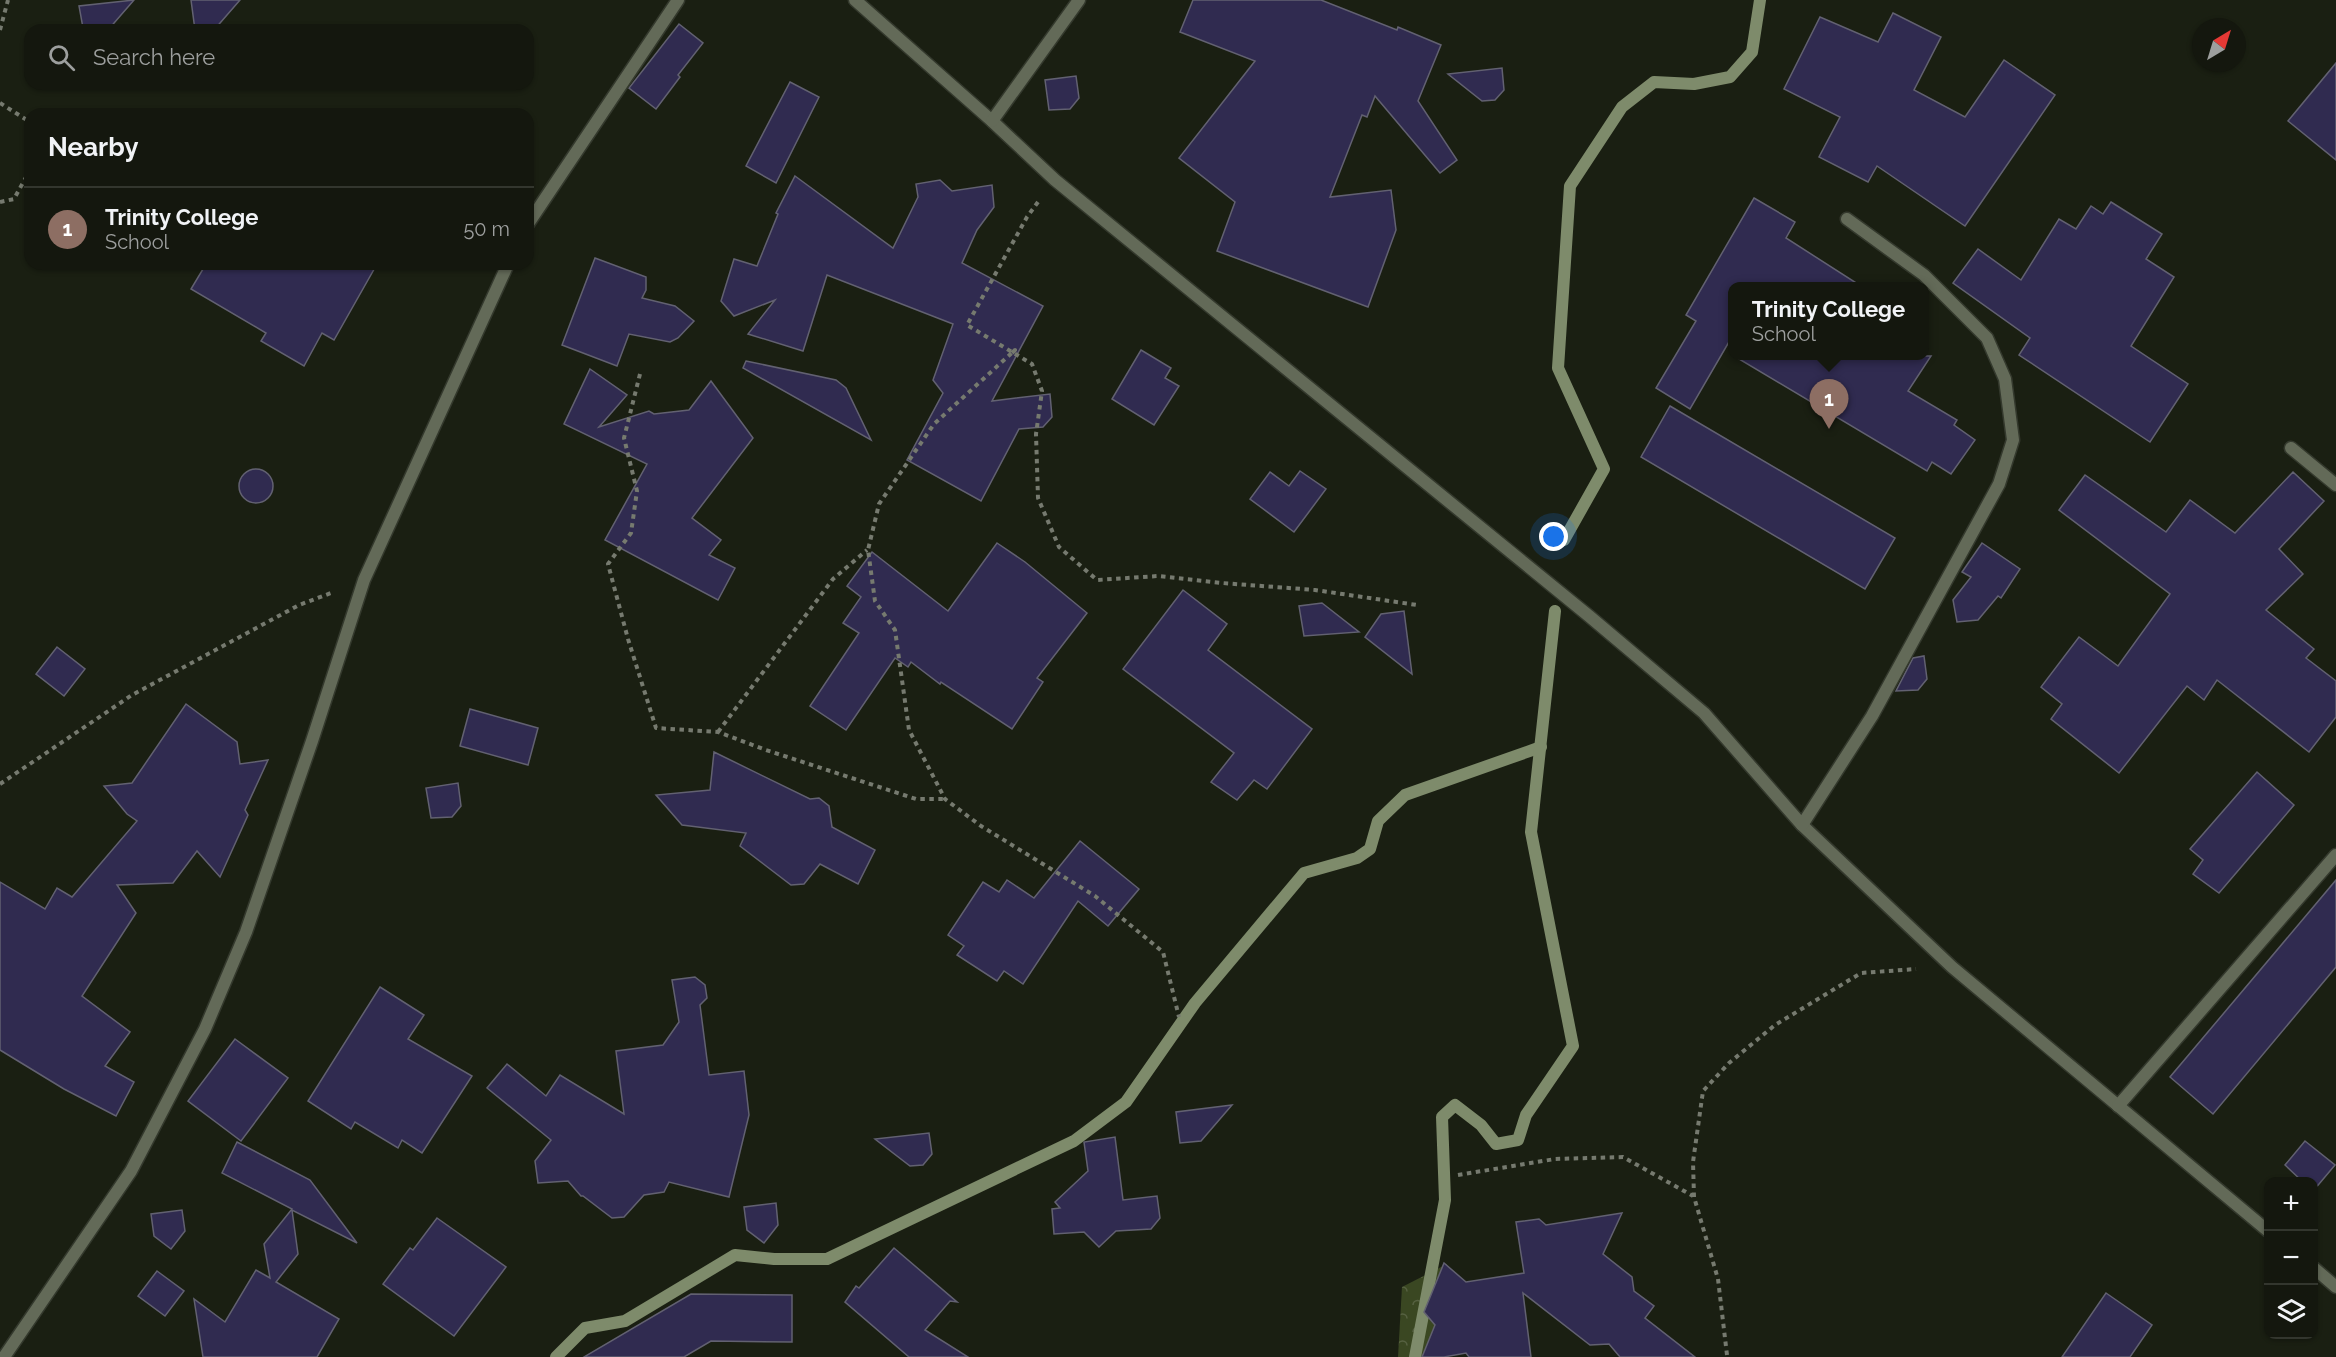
<!DOCTYPE html>
<meta charset="utf-8">
<style>
:root{--surface:#14170e;--page:#21241c;--text:#f1f3f6;--muted:#9d9f9e;--line:#33362e;--accent:#d93025}
body{margin:0;font-family:Raleway,sans-serif;background:var(--page);color:var(--text)}
.controls{position:absolute;right:18px;bottom:18px;display:grid;overflow:hidden;border-radius:12px;box-shadow:0 2px 4px #0004}
.controls button{width:54px;height:54px;display:grid;place-items:center;padding:0;border:0;border-bottom:2px solid var(--line);background:var(--surface);color:var(--text);font:30px sans-serif}
.compass{position:absolute;left:2192px;top:18px;width:54px;height:54px;border-radius:50%;background:var(--surface);box-shadow:0 2px 4px #0004;rotate:38deg}
.you{position:absolute;left:1554px;top:537px;width:21px;height:21px;margin:-15px;border:4px solid #fff;border-radius:50%;background:#1a73e8;box-shadow:0 0 0 9px #1a73e833}
.badge{display:grid;place-items:center;width:39px;height:39px;border-radius:50%;background:var(--accent);color:#fff;font-size:20px;font-weight:700}
.pin{position:absolute;translate:-50% -50px;filter:drop-shadow(0 2px 3px #0008)}
.pin::after{content:'';position:absolute;top:32px;width:21px;height:18px;background:inherit;clip-path:polygon(0 0,100% 0,50% 100%)}
.popup{position:absolute;left:1728px;top:282px;width:201px;height:78px;box-sizing:border-box;display:grid;place-content:center;border-radius:12px;background:var(--surface);filter:drop-shadow(0 2px 4px #0005);font-size:20px;white-space:nowrap;color:var(--muted)}
.popup b{font-size:22px;color:var(--text)}
.popup::after{content:'';position:absolute;left:50%;top:100%;margin-left:-12px;border:12px solid transparent;border-top-color:var(--surface)}
.list{margin:0;padding:0;list-style:none}
h2{display:flex;justify-content:space-between;align-items:center;height:78px;margin:0;padding:0 24px;font-size:26px}
h2 small{font-size:20px;font-weight:400;color:var(--muted)}
.list li{display:grid;grid-template-columns:39px 1fr auto;gap:18px;align-items:center;box-sizing:border-box;height:84px;padding:0 24px;border-top:2px solid var(--line)}
.list b{display:block;font-size:22px;white-space:nowrap}
.list p{margin:0;font-size:20px;white-space:nowrap;color:var(--muted)}
.list em{font-size:20px;font-style:normal;color:var(--muted)}
.icon{flex:none;width:33px;height:33px;fill:none;stroke:currentColor;stroke-width:2;stroke-linecap:round;stroke-linejoin:round}
.map{position:relative;flex:none;width:2336px;height:1357px;overflow:hidden}
.search{position:absolute;background:var(--surface);box-shadow:0 2px 4px #0004;left:24px;top:24px;width:510px;height:66px;display:flex;align-items:center;gap:15px;box-sizing:border-box;padding:0 21px;border-radius:18px;color:var(--muted);font-size:22px}
.panel{position:absolute;background:var(--surface);box-shadow:0 2px 4px #0004;left:24px;top:108px;width:510px;height:162px;border-radius:18px}
.map>svg:first-child{display:block}
</style>
<div class="map">
<svg width="2336" height="1357" viewBox="0 0 2336 1357">
<defs>
<pattern id="forest-crowns" width="20" height="18" patternUnits="userSpaceOnUse" patternTransform="scale(1.5)"><rect width="20" height="18" fill="#3a4722"/><path d="M2 6a3 3 0 1 1 6 0M12 15a3 3 0 1 1 6 0" fill="none" stroke="#566141"/></pattern>
</defs>
<rect width="100%" height="100%" fill="#1a1f12"/>
<polygon fill="url(#forest-crowns)" points="1447,1264 1439,1357 1398,1357 1402,1287"/>
<g fill="none" stroke-linecap="round" stroke-linejoin="round">
<g stroke="#7e8b6b" stroke-width="12">
<polyline points="1564,540 1604,469 1558,368 1570,186 1622,107 1654,82 1694,84 1730,77 1752,52 1760,0"/>
<polyline points="556,1357 585,1328 625,1321 735,1255 774,1259 827,1259 1074,1141 1126,1102 1195,1003 1304,873 1357,858 1370,849 1378,821 1405,795 1541,747"/>
<polyline points="1415,1357 1445,1200 1442,1117 1455,1105 1481,1125 1496,1144 1518,1140 1526,1115 1573,1046 1531,832 1555,611"/>
</g>
</g>
<g fill="#302b50" stroke="#626171" stroke-width="1.5">
<polygon points="134,0 108,30 85,30 83,28 79,6"/>
<polygon points="191,0 240,0 214,30 195,30"/>
<polygon points="1193,0 1321,0 1397,30 1398,27 1441,45 1418,101 1457,160 1440,173 1375,96 1367,117 1362,115 1330,197 1391,190 1396,230 1368,307 1217,251 1235,202 1179,158 1255,61 1180,32"/>
<polygon points="1893,13 1941,37 1914,90 1965,117 2004,60 2055,95 1965,226 1877,166 1868,182 1819,157 1840,117 1784,89 1820,17 1878,42"/>
<polygon points="679,24 703,43 678,75 680,77 656,109 629,88"/>
<polygon points="2336,63 2336,160 2288,121"/>
<polygon points="1502,68 1504,90 1495,100 1482,101 1448,74"/>
<polygon points="1076,76 1079,98 1070,109 1049,110 1045,80"/>
<polygon points="790,82 819,97 776,183 746,166"/>
<polygon points="795,176 893,248 918,197 916,184 940,180 952,191 992,185 994,207 977,230 962,263 1043,306 992,401 1050,394 1052,417 1043,427 1019,429 981,501 907,460 943,393 933,380 953,324 827,275 803,351 748,334 775,300 734,316 721,301 734,259 757,266 778,214 776,213"/>
<polygon points="1754,198 1795,222 1786,238 1861,286 1733,286 1733,335 1690,409 1656,388 1696,321 1686,315"/>
<polygon points="2111,202 2162,234 2146,259 2174,277 2131,346 2188,384 2150,442 2019,355 2030,338 1953,283 1978,249 2021,280 2059,219 2076,229 2091,206 2103,214"/>
<polygon points="595,258 646,277 646,290 642,298 675,306 694,321 678,338 670,342 629,334 617,366 562,345"/>
<polygon points="206,264 377,264 334,340 322,333 304,366 261,341 266,333 191,289"/>
<polygon points="1141,350 1171,368 1165,378 1179,386 1154,425 1112,399"/>
<polygon points="1734,356 1931,356 1908,391 1957,420 1954,425 1975,440 1951,474 1932,462 1927,471"/>
<polygon points="746,361 836,380 846,388 871,440 743,368"/>
<polygon points="590,369 627,395 599,427 649,411 654,414 689,410 711,381 753,438 692,518 721,540 709,555 735,568 718,600 605,540 647,464 564,424"/>
<polygon points="1670,406 1895,538 1865,589 1641,457"/>
<circle cx="256" cy="486" r="17"/>
<polygon points="1300,471 1326,489 1294,532 1250,499 1270,472 1289,486"/>
<polygon points="2293,472 2324,501 2279,549 2303,574 2266,610 2314,649 2306,658 2336,681 2336,717 2309,752 2217,680 2204,700 2187,686 2119,773 2051,719 2062,704 2041,687 2079,637 2118,666 2170,594 2059,510 2085,475 2166,532 2190,500 2235,533"/>
<polygon points="997,543 1025,562 1087,613 1037,678 1043,682 1012,729 941,682 940,684 911,662 908,667 895,658 846,730 810,706 859,633 843,623 861,597 847,586 872,552 948,611"/>
<polygon points="1982,543 2020,569 2001,598 1998,596 1978,620 1957,622 1953,600 1971,577 1962,572"/>
<polygon points="1183,590 1227,624 1208,650 1312,729 1267,789 1254,780 1237,800 1211,782 1234,753 1123,669"/>
<polygon points="1322,603 1359,632 1304,636 1299,606"/>
<polygon points="1404,611 1412,674 1365,637 1381,614"/>
<polygon points="57,647 85,669 64,696 36,674"/>
<polygon points="1924,656 1927,679 1918,690 1896,691 1913,658"/>
<polygon points="186,704 237,742 240,764 268,760 245,810 248,815 220,877 197,851 173,883 117,885 136,913 82,996 130,1032 105,1066 134,1082 116,1116 64,1089 0,1050 0,882 45,909 57,888 72,897 137,821 127,814 104,786 132,783"/>
<polygon points="470,709 538,728 528,765 460,746"/>
<polygon points="714,752 810,799 819,798 829,806 832,827 875,850 858,884 820,864 804,884 791,885 740,846 746,833 682,825 656,795 710,790"/>
<polygon points="2257,772 2294,805 2219,893 2193,874 2203,860 2190,849"/>
<polygon points="458,783 461,806 452,817 431,818 426,788"/>
<polygon points="1080,841 1139,889 1108,926 1078,901 1023,984 1004,971 997,981 957,955 964,946 948,935 983,882 999,892 1007,880 1034,898"/>
<polygon points="2336,880 2336,967 2213,1114 2170,1077"/>
<polygon points="695,977 705,985 707,998 700,1005 709,1075 744,1071 749,1115 729,1197 669,1182 664,1192 644,1195 624,1217 612,1218 583,1196 581,1196 568,1181 538,1183 535,1161 551,1140 487,1088 507,1064 546,1096 560,1075 624,1114 616,1051 663,1045 679,1022 672,980"/>
<polygon points="380,987 424,1015 408,1039 472,1076 422,1153 402,1140 398,1148 355,1122 351,1129 308,1101"/>
<polygon points="235,1039 288,1078 241,1141 188,1101"/>
<polygon points="1232,1105 1201,1141 1180,1143 1176,1112"/>
<polygon points="929,1133 932,1154 923,1165 910,1166 875,1139"/>
<polygon points="1115,1137 1123,1200 1157,1196 1160,1218 1151,1229 1116,1231 1099,1247 1084,1232 1054,1234 1052,1209 1060,1208 1055,1202 1088,1171 1084,1142"/>
<polygon points="2305,1141 2335,1165 2314,1190 2313,1182 2303,1182 2285,1165"/>
<polygon points="237,1142 310,1180 357,1243 292,1210 298,1254 276,1282 339,1319 317,1357 203,1357 194,1299 225,1322 256,1270 270,1278 264,1244 292,1209 222,1173"/>
<polygon points="776,1203 778,1225 764,1243 747,1230 744,1207"/>
<polygon points="182,1210 185,1231 171,1249 154,1236 151,1214"/>
<polygon points="1622,1213 1603,1254 1632,1277 1634,1291 1654,1306 1645,1318 1695,1357 1620,1357 1609,1344 1590,1345 1523,1293 1531,1357 1469,1357 1466,1353 1444,1357 1422,1357 1435,1325 1424,1312 1444,1263 1466,1282 1524,1273 1516,1222 1539,1219 1546,1225"/>
<polygon points="437,1218 506,1267 454,1336 383,1284 410,1248 413,1250"/>
<polygon points="894,1248 957,1302 950,1301 925,1330 968,1357 909,1357 845,1302 856,1286 859,1288"/>
<polygon points="157,1271 184,1291 165,1316 138,1296"/>
<polygon points="2106,1293 2152,1325 2130,1357 2062,1357"/>
<polygon points="691,1294 792,1295 792,1342 711,1341 684,1357 584,1357"/>
</g>
<g fill="none" stroke-linecap="round" stroke-linejoin="round">
<defs>
<g id="minor">
<polyline points="855,0 992,121 1055,180 1589,616 1704,713 1802,825 1952,967 2268,1231"/>
<polyline points="992,121 1079,0"/>
<polyline points="528,224 678,0"/>
<polyline points="2291,448 2336,485"/>
<polyline points="1802,825 1872,716 1999,484 2013,440 2005,379 1987,338 1924,275 1847,219"/>
<polyline points="2118,1106 2336,855"/>
<polyline points="2314,1268 2336,1287"/>
<polyline points="4,1357 131,1171 205,1029 246,932 312,741 364,580 508,264"/>
</g>
</defs>
<use href="#minor" stroke="#34392d" stroke-width="15"/>
<g stroke="#767a6f" stroke-width="4" stroke-dasharray="4.5 4.5" stroke-linecap="butt">
<polyline points="0,30 8,0"/>
<polyline points="0,103 30,122"/>
<polyline points="0,202 14,199 30,170"/>
<polyline points="1038,202 1027,217 967,325 1032,364 1042,391 1036,434 1038,498 1059,547 1097,580 1158,576 1222,583 1315,590 1417,605"/>
<polyline points="1012,353 1015,350 934,424 879,504 868,550 875,601 895,630 909,730 945,799 981,826 1095,896 1163,952 1179,1017"/>
<polyline points="640,374 624,438 637,491 631,533 608,564 628,639 656,728 718,732 766,750 916,799 945,799"/>
<polyline points="718,732 833,579 867,550"/>
<polyline points="0,784 132,695 299,605 331,593"/>
<polyline points="1458,1175 1555,1159 1623,1157 1693,1196"/>
<polyline points="1727,1355 1718,1279 1694,1197 1693,1162 1703,1091 1729,1063 1775,1025 1861,973 1916,969"/>
</g>
<use href="#minor" stroke="#636a58" stroke-width="12"/>
</g>
</svg>
<div class="controls">
<button>+</button>
<button>−</button>
<button><svg class="icon" aria-label="layers" viewBox="0 0 24 24"><path d="M12 4l9 5-9 5-9-5zM3 14l9 5 9-5"/></svg></button>
</div>
<svg class="compass" viewBox="-18 -18 36 36"><path d="M0-13l5 13h-10z" fill="#e53935"/><path d="M0 13l5-13h-10z" fill="#9d9f9e"/></svg>
<div class="you"></div>
<div class="pin badge" style="left:1829px;top:429px;background:#8d6e63">1</div>
<div class="popup"><b>Trinity College</b>School</div>
<div class="search"><svg class="icon" aria-label="search" viewBox="0 0 24 24"><circle cx="10" cy="10" r="6"/><path d="M15 15l6 6"/></svg>Search here</div>
<section class="panel">
<h2>Nearby<small></small></h2>
<ul class="list">
<li><span class="badge" style="background:#8d6e63">1</span><div><b>Trinity College</b><p>School</p></div><em>50 m</em></li>
</ul>
</section>
</div>
